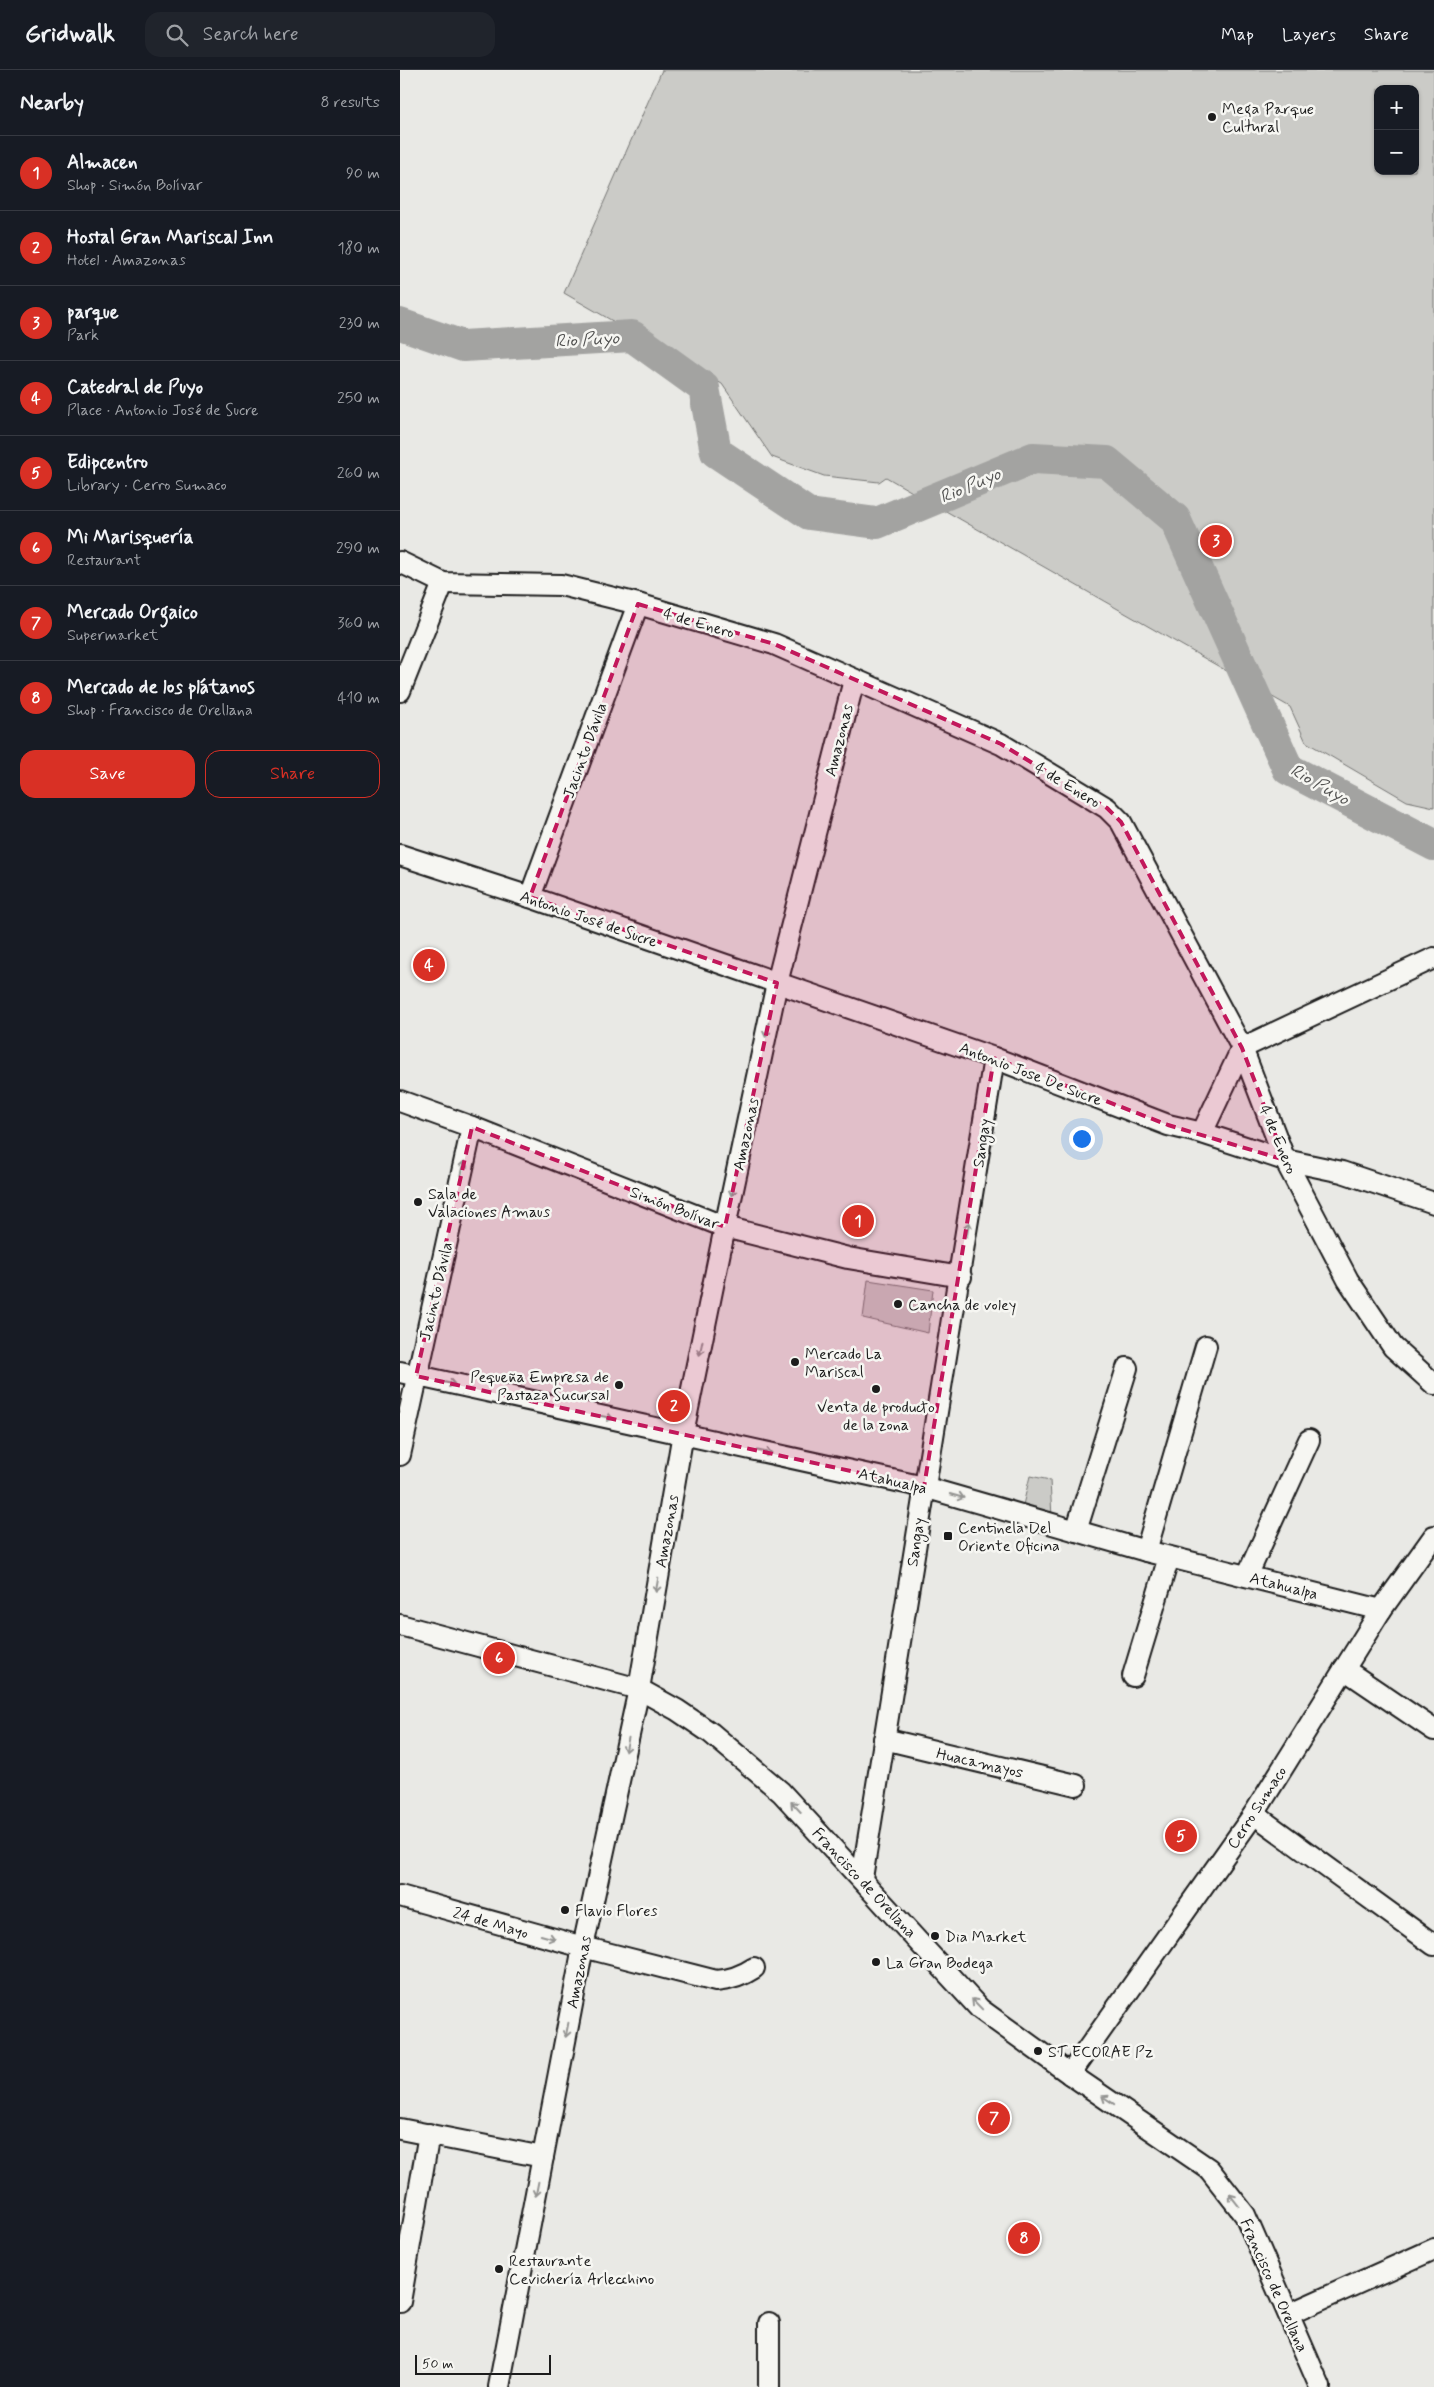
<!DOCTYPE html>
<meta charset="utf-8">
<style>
:root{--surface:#171b24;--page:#20242c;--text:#f1f3f6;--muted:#9ea1a6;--line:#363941;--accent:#d93025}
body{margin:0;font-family:Mynerve,sans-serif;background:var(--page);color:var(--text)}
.controls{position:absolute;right:15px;top:15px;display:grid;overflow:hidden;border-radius:10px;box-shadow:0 1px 4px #0004}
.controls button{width:45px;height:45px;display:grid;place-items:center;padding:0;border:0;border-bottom:1px solid var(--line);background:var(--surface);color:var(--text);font:25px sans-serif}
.scale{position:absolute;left:15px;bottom:12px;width:136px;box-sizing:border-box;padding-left:5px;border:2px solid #1c1c1c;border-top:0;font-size:14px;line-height:18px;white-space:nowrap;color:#1c1c1c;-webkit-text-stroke:4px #f6f6f2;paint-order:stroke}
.you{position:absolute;left:681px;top:1068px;width:18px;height:18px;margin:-12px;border:4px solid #fff;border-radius:50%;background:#1a73e8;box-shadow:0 0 0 8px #1a73e833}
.badge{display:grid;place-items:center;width:32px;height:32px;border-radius:50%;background:var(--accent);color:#fff;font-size:16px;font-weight:700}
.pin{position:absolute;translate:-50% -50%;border:2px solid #fff;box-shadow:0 1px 5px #0006}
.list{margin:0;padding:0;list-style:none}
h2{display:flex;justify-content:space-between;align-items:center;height:65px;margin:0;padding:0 20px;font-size:21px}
h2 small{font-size:16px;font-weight:400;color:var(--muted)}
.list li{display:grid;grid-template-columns:32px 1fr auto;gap:15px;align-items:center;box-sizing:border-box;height:75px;padding:0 20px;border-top:1px solid var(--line)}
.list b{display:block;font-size:19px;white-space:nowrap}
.list p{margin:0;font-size:16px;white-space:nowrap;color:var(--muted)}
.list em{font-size:16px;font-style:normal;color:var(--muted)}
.actions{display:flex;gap:10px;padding:15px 20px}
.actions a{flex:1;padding:11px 0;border:1px solid var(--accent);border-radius:15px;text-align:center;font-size:18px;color:var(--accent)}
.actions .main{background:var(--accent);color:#fff}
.icon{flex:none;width:28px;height:28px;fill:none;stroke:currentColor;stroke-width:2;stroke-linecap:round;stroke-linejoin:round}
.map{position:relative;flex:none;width:1034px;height:2317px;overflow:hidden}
header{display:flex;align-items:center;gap:30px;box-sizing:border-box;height:70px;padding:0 25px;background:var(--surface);border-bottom:1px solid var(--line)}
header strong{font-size:24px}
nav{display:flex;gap:28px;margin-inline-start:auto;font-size:18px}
.search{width:350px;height:45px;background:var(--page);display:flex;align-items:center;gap:12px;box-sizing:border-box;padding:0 18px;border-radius:15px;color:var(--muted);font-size:19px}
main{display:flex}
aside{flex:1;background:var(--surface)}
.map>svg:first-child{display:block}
</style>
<header>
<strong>Gridwalk</strong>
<div class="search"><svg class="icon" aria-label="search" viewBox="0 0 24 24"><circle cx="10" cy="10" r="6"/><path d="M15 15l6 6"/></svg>Search here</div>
<nav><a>Map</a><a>Layers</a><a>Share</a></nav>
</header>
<main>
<aside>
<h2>Nearby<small>8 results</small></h2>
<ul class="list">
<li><span class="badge">1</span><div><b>Almacen</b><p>Shop · Simón Bolívar</p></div><em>90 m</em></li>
<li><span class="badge">2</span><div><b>Hostal Gran Mariscal Inn</b><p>Hotel · Amazonas</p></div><em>180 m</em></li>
<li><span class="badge">3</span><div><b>parque</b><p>Park</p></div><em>230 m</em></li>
<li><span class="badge">4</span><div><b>Catedral de Puyo</b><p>Place · Antonio José de Sucre</p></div><em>250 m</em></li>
<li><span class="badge">5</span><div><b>Edipcentro</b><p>Library · Cerro Sumaco</p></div><em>260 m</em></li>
<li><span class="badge">6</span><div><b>Mi Marisquería</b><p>Restaurant</p></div><em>290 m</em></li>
<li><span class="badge">7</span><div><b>Mercado Orgaico</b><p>Supermarket</p></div><em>360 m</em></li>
<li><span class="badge">8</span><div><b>Mercado de los plátanos</b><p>Shop · Francisco de Orellana</p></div><em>410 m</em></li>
</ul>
<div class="actions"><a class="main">Save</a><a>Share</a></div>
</aside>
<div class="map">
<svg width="1034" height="2317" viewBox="0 0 1034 2317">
<rect width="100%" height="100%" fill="#e9e9e5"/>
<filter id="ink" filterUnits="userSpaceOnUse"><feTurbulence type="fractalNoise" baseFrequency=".02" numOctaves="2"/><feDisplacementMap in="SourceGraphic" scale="10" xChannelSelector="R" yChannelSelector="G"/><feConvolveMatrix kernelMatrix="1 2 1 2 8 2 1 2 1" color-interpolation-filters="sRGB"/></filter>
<g filter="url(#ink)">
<g fill="#cbcbc7" stroke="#747472" fill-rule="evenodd">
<path d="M262 0H1034V737L1007 731 906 672 890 637 486 407 479 412 424 406 372 387 322 314 164 223ZM978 19H1015V101H978Z"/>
<polygon points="468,1210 533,1220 528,1263 463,1248"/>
<polygon points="630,1406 650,1410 652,1448 622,1439"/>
</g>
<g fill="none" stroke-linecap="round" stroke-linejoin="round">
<polyline stroke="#a3a3a1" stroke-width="32" points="0,254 63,276 232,266 304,318 316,382 409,444 477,453 633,388 707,392 775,449 888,699 1034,775"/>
<defs>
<g id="minor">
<polyline points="0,492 43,513 161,515 238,534 374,574 601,674 707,738 721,752 842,978 885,1090 948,1210 993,1277 1034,1314"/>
<polyline points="0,621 43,513"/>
<polyline points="0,785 130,827 594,988 768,1055 802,1063 885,1090 942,1102 1034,1133"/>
<polyline points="130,827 238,534"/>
<polyline points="0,1031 72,1057 325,1157 448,1188 561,1207"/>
<polyline points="802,1063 842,978 1034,888"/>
<polyline points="0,1302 524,1417 746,1481 981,1540"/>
<polyline points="0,1385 72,1057"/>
<polyline points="676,1461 727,1298"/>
<polyline points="746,1481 806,1276"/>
<polyline points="847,1506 909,1370"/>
<polyline points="0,1555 239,1619 277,1640 311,1663 381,1722 580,1939 670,2004 809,2099 845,2145 920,2317"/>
<polyline points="944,1599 1034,1660"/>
<polyline points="733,1606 769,1487"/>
<polyline points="484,1669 676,1715"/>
<polyline points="854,1744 1034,1875"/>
<path d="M462 1808C505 1535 552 1262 594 988"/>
<path d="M0 1826 183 1877 316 1911C331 1910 342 1906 354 1898"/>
<polyline points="670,2004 854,1744 981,1540 1034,1466"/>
<polyline points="0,2059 143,2087"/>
<polyline points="0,2232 29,2064"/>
<polyline points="889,2244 1034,2179"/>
<polyline points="99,2317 183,1877 239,1619 283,1363 325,1157 377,913 454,610"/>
<polyline points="369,2317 369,2253"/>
</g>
</defs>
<use href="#minor" stroke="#1c1c1c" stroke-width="24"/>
<use href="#minor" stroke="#f6f6f2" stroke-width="20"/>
</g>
<defs><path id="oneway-shaft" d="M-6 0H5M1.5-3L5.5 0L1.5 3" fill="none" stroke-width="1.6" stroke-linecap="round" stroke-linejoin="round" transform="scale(1.25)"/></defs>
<g stroke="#949492">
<use href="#oneway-shaft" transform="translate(367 960) rotate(102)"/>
<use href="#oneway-shaft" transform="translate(63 1098) rotate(-77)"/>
<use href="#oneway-shaft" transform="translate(333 1119) rotate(102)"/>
<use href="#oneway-shaft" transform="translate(568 1159) rotate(-81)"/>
<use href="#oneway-shaft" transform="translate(301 1278) rotate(102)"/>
<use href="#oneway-shaft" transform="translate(48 1313) rotate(12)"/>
<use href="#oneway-shaft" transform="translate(206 1347) rotate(12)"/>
<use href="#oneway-shaft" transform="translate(365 1382) rotate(12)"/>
<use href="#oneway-shaft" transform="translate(557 1426) rotate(16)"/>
<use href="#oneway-shaft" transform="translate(257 1515) rotate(100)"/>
<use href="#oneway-shaft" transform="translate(227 1675) rotate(102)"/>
<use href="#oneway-shaft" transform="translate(396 1737) rotate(-133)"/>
<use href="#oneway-shaft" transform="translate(148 1867) rotate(16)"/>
<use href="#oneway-shaft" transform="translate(577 1934) rotate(-134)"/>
<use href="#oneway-shaft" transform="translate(167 1960) rotate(101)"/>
<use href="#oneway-shaft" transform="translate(708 2030) rotate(-146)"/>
<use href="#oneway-shaft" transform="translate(137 2119) rotate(101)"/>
<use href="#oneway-shaft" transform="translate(834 2130) rotate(-128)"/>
</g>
</g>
<path fill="#c2185b" fill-opacity="0.2" stroke="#c2185b" stroke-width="4" stroke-dasharray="10 6" stroke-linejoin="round" d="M238 534 374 574 601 674 707 738 721 752 842 978 885 1090 768 1055 594 988 524 1417 16 1306 72 1057 325 1157 377 913 130 827Z"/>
<g fill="#1c1c1c" stroke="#f6f6f2" stroke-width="2">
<circle cx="812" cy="47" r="5"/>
<circle cx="18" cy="1132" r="5"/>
<circle cx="498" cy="1234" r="5"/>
<circle cx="395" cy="1292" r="5"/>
<circle cx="219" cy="1315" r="5"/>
<circle cx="476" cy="1319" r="5"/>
<rect x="543" y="1461" width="10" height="10" rx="2.5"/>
<circle cx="165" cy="1840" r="5"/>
<circle cx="535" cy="1866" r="5"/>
<circle cx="476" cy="1892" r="5"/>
<circle cx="638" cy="1981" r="5"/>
<circle cx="99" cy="2199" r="5"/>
</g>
<g text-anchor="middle" stroke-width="5" stroke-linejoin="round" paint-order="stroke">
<g font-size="16" fill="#1c1c1c" stroke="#f6f6f2" text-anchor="start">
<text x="822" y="44">Mega Parque<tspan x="822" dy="18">Cultural</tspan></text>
<text x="28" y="1129">Sala de<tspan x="28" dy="18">Valaciones Amaus</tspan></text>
<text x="508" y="1240">Cancha de voley</text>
<text x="405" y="1289">Mercado La<tspan x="405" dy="18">Mariscal</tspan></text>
<text x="209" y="1312" text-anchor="end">Pequeña Empresa de<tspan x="209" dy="18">Pastaza Sucursal</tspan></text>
<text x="476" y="1342" text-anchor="middle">Venta de producto<tspan x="476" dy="18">de la zona</tspan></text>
<text x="558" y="1463">Centinela Del<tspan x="558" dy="18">Oriente Oficina</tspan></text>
<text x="175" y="1846">Flavio Flores</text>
<text x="545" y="1872">Dia Market</text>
<text x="486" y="1898">La Gran Bodega</text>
<text x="648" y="1987">ST ECORAE Pz</text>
<text x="109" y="2196">Restaurante<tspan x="109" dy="18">Cevichería Arlecchino</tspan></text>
</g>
<g font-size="16" fill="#1c1c1c" stroke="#f6f6f2">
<text transform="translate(299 552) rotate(16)" y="6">4 de Enero</text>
<text transform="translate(438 670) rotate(-76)" y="6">Amazonas</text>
<text transform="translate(184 680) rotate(-70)" y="6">Jacinto Dávila</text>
<text transform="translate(668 714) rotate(31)" y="6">4 de Enero</text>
<text transform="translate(189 848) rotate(19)" y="6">Antonio José de Sucre</text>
<text transform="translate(631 1003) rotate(21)" y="6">Antonio Jose De Sucre</text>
<text transform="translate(345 1064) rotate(-78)" y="6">Amazonas</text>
<text transform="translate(879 1069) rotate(67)" y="6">4 de Enero</text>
<text transform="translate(581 1073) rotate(-81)" y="6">Sangay</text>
<text transform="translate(275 1137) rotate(21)" y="6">Simón Bolívar</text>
<text transform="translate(35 1221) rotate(-77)" y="6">Jacinto Dávila</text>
<text transform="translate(493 1410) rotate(13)" y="6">Atahualpa</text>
<text transform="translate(266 1461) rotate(-80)" y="6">Amazonas</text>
<text transform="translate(515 1472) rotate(-81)" y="6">Sangay</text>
<text transform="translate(884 1515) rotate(14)" y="6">Atahualpa</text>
<text transform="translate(580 1692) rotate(13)" y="6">Huacamayos</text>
<text transform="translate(856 1737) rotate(-57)" y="6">Cerro Sumaco</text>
<text transform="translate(465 1812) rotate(47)" y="6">Francisco de Orellana</text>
<text transform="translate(91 1852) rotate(16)" y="6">24 de Mayo</text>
<text transform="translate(178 1902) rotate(-79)" y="6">Amazonas</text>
<text transform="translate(875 2215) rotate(66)" y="6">Francisco de Orellana</text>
</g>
<g font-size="18" font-style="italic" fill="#525251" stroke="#f6f6f2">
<text transform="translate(187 269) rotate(-3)" y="6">Rio Puyo</text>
<text transform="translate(570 415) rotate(-23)" y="6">Rio Puyo</text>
<text transform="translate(920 714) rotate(30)" y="6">Rio Puyo</text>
</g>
</g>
</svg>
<div class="controls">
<button>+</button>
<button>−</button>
</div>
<div class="scale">50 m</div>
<div class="you"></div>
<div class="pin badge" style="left:458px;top:1151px">1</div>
<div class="pin badge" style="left:274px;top:1336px">2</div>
<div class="pin badge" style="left:816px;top:471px">3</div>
<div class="pin badge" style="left:29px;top:895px">4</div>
<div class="pin badge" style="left:781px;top:1766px">5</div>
<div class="pin badge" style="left:99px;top:1588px">6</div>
<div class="pin badge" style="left:594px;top:2048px">7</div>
<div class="pin badge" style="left:624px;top:2168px">8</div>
</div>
</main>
